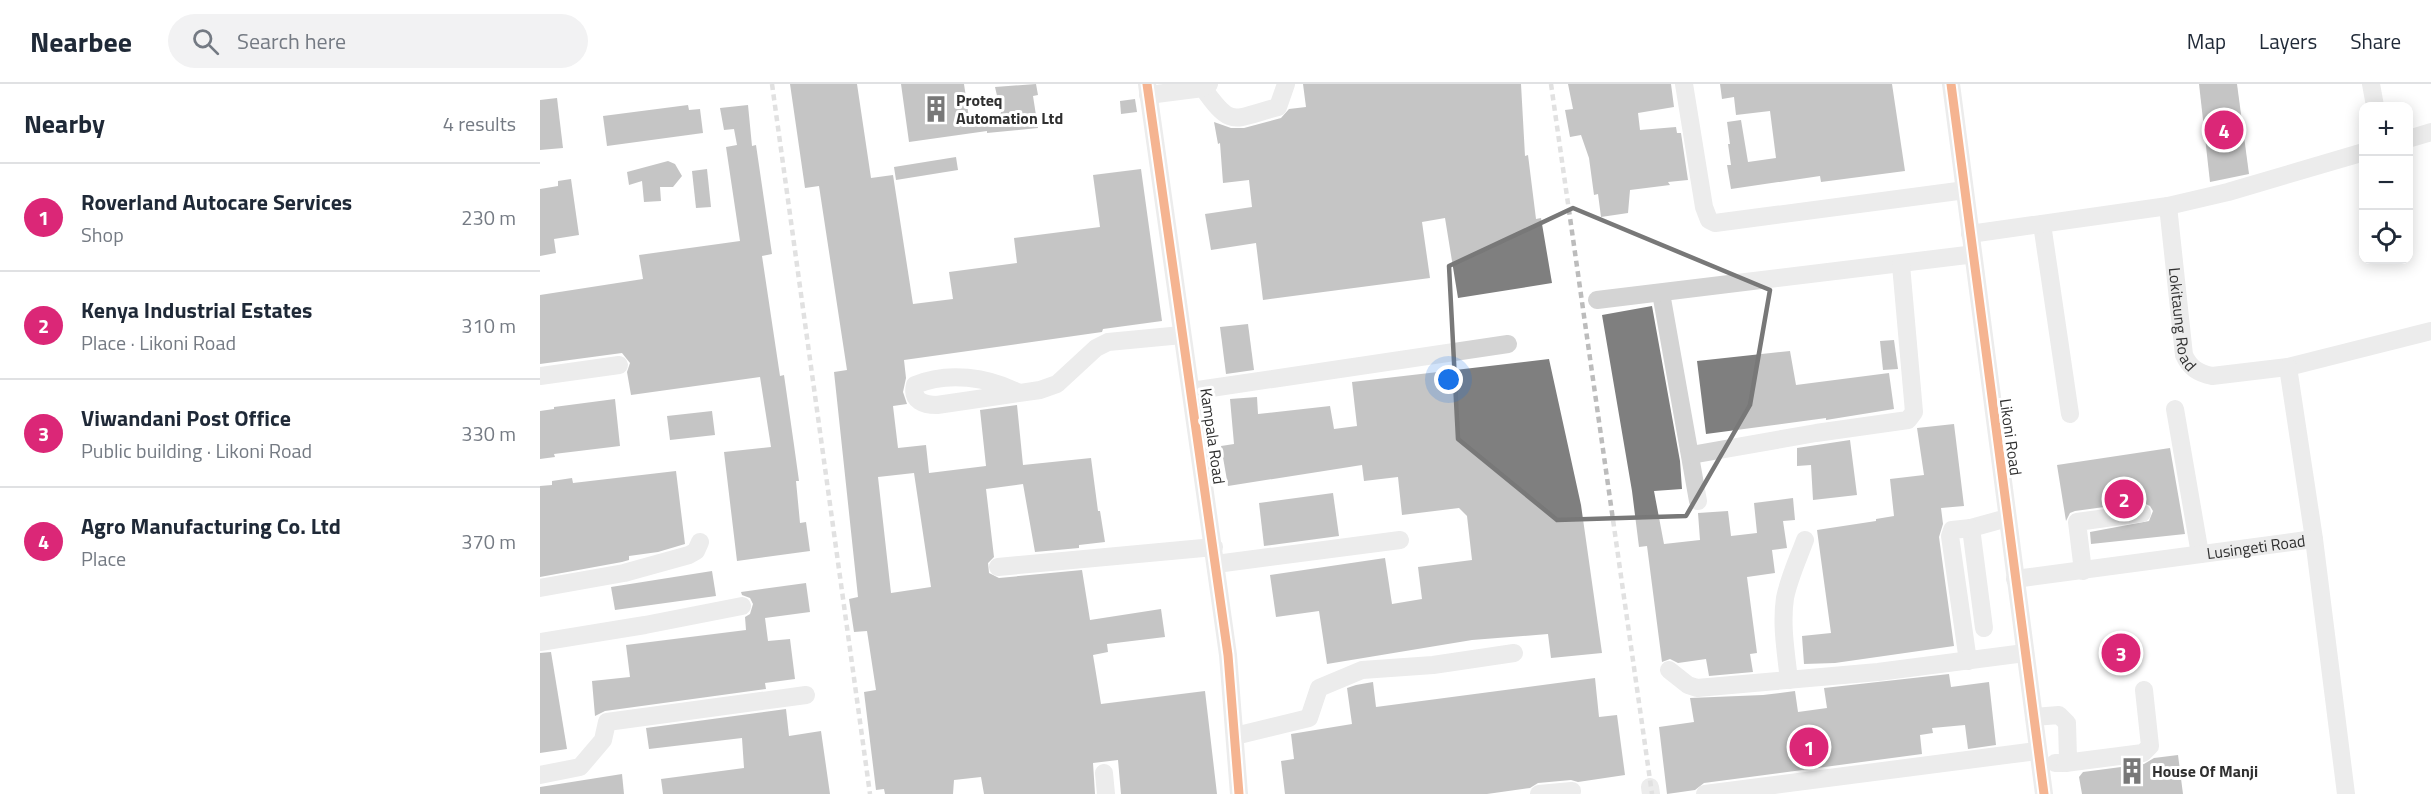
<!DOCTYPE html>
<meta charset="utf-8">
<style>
:root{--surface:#fff;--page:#f2f2f3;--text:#1f2937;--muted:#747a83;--line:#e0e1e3;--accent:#db2777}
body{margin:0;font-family:"Titillium Web",sans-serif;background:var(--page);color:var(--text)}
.controls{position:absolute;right:18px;top:18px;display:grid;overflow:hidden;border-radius:12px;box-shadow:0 3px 15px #0003}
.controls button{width:54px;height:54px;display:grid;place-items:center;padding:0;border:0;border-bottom:2px solid var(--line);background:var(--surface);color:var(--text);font:30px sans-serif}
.you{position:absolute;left:909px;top:296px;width:21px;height:21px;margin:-15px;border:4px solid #fff;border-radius:50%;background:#1a73e8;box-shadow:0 0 0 9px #1a73e833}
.badge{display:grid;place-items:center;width:39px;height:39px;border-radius:50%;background:var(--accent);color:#fff;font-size:20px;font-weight:700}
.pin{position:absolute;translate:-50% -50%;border:3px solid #fff;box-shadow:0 2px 6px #0006}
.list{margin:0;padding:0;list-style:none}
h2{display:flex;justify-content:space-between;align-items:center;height:78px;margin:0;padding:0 24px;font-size:26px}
h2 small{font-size:20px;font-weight:400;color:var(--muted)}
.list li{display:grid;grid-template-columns:39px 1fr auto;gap:18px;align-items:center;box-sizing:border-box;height:108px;padding:0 24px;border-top:2px solid var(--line)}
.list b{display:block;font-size:22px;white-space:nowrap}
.list p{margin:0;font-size:20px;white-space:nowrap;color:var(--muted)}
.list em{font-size:20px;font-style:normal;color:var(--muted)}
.icon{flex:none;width:33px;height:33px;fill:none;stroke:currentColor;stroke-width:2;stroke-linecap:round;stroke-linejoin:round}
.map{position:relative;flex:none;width:1891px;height:710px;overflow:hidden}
header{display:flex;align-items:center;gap:36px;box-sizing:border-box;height:84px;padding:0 30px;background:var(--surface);border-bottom:2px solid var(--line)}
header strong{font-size:28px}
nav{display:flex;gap:33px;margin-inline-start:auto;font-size:21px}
.search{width:420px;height:54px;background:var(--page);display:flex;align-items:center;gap:15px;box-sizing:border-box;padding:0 21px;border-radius:33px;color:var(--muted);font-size:22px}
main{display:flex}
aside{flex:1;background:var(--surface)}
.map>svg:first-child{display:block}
</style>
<header>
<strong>Nearbee</strong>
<div class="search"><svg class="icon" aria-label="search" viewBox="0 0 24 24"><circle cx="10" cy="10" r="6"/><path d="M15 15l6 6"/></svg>Search here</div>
<nav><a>Map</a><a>Layers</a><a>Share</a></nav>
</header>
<main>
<aside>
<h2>Nearby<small>4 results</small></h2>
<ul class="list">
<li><span class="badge">1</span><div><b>Roverland Autocare Services</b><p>Shop</p></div><em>230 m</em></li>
<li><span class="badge">2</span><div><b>Kenya Industrial Estates</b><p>Place · Likoni Road</p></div><em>310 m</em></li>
<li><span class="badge">3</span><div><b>Viwandani Post Office</b><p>Public building · Likoni Road</p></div><em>330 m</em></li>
<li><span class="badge">4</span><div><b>Agro Manufacturing Co. Ltd</b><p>Place</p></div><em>370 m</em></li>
</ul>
</aside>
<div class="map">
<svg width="1891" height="710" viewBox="0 0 1891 710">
<rect width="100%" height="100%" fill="#fff"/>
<g fill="#7f7f7f" fill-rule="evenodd">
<path d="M250 0H317L331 94 353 91 373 220 413 215 409 188 477 179 474 154 560 143 553 91 601 85 622 237 563 245 562 248 364 276 366 294 363 308 367 320 353 322 358 364 386 361 389 389 446 382 440 326 477 321 483 381 551 374 558 427H560L565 458 539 461V464L495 468 483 400 446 405 454 473 448 479 449 489 459 494 542 486 550 536 621 525 625 553 567 560 568 568 553 571 561 620 665 607 677 710H581L578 676 553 679 555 710H444L441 693 414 696 413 710H345L344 705 336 706 324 608 336 606 327 547 314 548 309 515 318 513 294 288 307 286 279 102 265 104ZM374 389 391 503 351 509 338 393Z"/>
<polygon points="361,0 424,0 429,34 461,29 455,3 496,0 498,11 493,12 498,44 447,49 447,47 369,58"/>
<polygon points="763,0 981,0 985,72 988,71 996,135 1001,134 1012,199 918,214 905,134 882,138 890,194 723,216 716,159 671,166 665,130 712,123 709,96 683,99 680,59 678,60 674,38 691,44 704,44 741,34 749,25 766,23"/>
<polygon points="1028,0 1131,0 1134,23 1098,29 1100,46 1136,43 1137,49 1141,49 1148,96 1128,98 1130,101 1090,106 1088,129 1061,133 1058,110 1054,111 1049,74 1041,51 1030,53 1025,26 1033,25"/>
<polygon points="1180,0 1352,0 1365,87 1281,98 1280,92 1191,105 1187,81 1191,81 1188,60 1190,60 1187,38 1201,36 1208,78 1236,74 1230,27 1196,31 1194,13 1182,15"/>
<polygon points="1659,0 1697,0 1709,90 1670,98"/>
<polygon points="17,14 23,64 0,66 0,16"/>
<polygon points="595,15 597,28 581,30 580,17"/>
<polygon points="148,21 149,26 160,25 163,49 67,62 63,32"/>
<polygon points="208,21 212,62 216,61 232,170 222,172 240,292 244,291 254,361 259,397 256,397 260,439 266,438 270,467 197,477 184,368 231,363 220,293 91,311 87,288 90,279 82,269 0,280 0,211 103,195 99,171 200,157 186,63 197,61 194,45 184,46 180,24"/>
<polygon points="416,73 418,86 356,96 354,83"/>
<polygon points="128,77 135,80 142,92 133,103 120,103 121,117 104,118 102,97 89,101 87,88"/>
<polygon points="167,85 171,123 156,124 152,87"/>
<polygon points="31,95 39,151 14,155 16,169 0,172 0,105 18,102 18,97"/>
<polygon points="1112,222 1140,377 1142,405 1114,407 1124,460 1160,456 1158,429 1188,427 1191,452 1217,449 1214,419 1253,414 1255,436 1243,437 1247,464 1232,466 1235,489 1207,493 1217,569 1210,570 1213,588 1169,592 1166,575 1138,579 1130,575 1122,578 1107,462 1099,463 1092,407 1062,231"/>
<polygon points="708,240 714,286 686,290 680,243"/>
<polygon points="1354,256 1358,285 1343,286 1340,257"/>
<polygon points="1250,267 1256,301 1349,289 1354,325 1286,336 1286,334 1166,350 1157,277"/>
<polygon points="1009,275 1041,421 1062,569 1011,574 1008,550 932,556 787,580 779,527 736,533 730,491 845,474 852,520 882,515 878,483 932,476 927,432 919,424 862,431 858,393 824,397 822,381 688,402 681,362 694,360 690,315 717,313 718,330 790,322 794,345 817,342 812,298"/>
<polygon points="75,315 80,362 14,370 15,373 0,375 0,327 14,325 14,323"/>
<polygon points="172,327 175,351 130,356 127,332"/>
<polygon points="1414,340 1424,422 1401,424 1403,440 1399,453 1414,562 1295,579 1264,580 1262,552 1291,549 1277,446 1336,437 1336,435 1354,432 1350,395 1384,391 1377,344"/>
<polygon points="1310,356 1317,411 1273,416 1271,381 1257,382 1257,364"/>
<polygon points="1630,364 1645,450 1551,460 1550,448 1609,437 1613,427 1610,422 1601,418 1535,427 1530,429 1526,437 1517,381"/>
<polygon points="136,387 145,460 118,468 89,472 89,476 82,478 0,493 0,402 12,401 12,397 32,394 33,399"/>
<polygon points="793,409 799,452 724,462 719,419"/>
<polygon points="172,487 176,512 75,526 71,503"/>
<polygon points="266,499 270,528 225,534 228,557 250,555 255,595 225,599 226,605 65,627 55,632 52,597 90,593 86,561 206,546 205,533 210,530 213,520 210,514 202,511 201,508"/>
<polygon points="11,568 27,665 0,669 0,569"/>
<polygon points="1409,590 1411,603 1449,598 1456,661 1428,665 1425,641 1392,644 1393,649 1380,651 1382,670 1164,699 1155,706 1127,710 1119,643 1154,638 1150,614 1223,611 1255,607 1258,628 1287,624 1284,604"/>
<polygon points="1055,594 1059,633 1077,631 1085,691 1038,698 1031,696 998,699 990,704 947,710 745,710 741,677 754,675 751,650 812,640 807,604 816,601 833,598 836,623"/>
<polygon points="246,625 249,652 281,647 290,710 123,710 121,695 204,684 202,654 109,665 106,644"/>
<polygon points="1638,671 1643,710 1542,710 1539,693 1543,688 1604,680 1614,674"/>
<polygon points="82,690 84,710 0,710 0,703"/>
</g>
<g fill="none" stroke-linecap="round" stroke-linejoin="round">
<g stroke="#d4d4d4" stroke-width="18">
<polyline points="607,0 688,571 699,710"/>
<polyline points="1144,0 1164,123 1169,136 1175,139 1418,107"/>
<polyline points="1411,0 1504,710"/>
<polyline points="1831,0 1835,22"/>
<path d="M663 4C692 45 692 35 738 23L746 0"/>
<polyline points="608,11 663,4 669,0"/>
<polyline points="1868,55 1891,48"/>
<path id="s1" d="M1628 122 1644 271C1650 284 1658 289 1672 292L1748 283 1891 247"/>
<polyline points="1502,140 1530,330"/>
<polyline points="1430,150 1628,122 1688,108 1824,68"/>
<polyline points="1121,209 1158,417"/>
<polyline points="1057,216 1427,171"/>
<polyline points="1748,283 1774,455 1806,710"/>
<polyline points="0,292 79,281"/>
<polyline points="651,307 968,260"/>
<path d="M479 309C448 293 408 287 375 301 371 317 384 321 397 321L500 306 517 300 556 264 568 258 642 251"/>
<polyline points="1635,325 1660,470"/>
<polyline points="1151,371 1276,349 1368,336 1374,328 1361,181"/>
<polyline points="676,480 860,456"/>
<polyline points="458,483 674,463"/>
<polyline points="1543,487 1537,438 1602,429"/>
<path id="s2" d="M1475 495 1774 455"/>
<polyline points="0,504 84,489 149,471 156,467 160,458"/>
<polyline points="1444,544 1431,444 1460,436"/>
<polyline points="0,558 105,541 202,522"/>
<polyline points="1428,577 1410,452 1412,446 1431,444"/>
<polyline points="1129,586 1148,601 1157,604 1338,588 1477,570"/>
<path d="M1249 596C1246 569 1241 541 1245 514 1249 494 1258 475 1265 456"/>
<polyline points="1494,633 1519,631 1527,639 1528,675 1525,679 1515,679"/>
<polyline points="695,652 769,634 779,604 822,586 893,581 974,569"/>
<polyline points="1525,679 1603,669 1610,662 1604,606"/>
<polyline points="564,689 566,710"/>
<polyline points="0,691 40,683 63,656 67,638 266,611"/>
<polyline points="1110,703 1111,710"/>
<polyline points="999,710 1032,707"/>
<polyline points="1165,710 1489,668"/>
</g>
<g stroke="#bcbcbc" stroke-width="4.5" stroke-dasharray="6 4.5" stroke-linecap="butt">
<polyline points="232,0 330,710"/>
<polyline points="1011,0 1112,710"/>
</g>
<defs>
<g id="cycleway">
<polyline points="607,0 688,571 699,710"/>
<polyline points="1411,0 1504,710"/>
</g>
</defs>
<use href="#cycleway" stroke="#fff" stroke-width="13"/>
<use href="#cycleway" stroke="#e8590c" stroke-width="9"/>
</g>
<path d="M0 0H1891V710H0ZM1033 124 1230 206 1210 321 1146 432 1017 436 918 355 909 182Z" fill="#fff" fill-opacity=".55" fill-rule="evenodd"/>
<path fill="none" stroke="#787878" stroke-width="4.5" stroke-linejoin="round" d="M1033 124 1230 206 1210 321 1146 432 1017 436 918 355 909 182Z"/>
<defs>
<symbol id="building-bare" viewBox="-9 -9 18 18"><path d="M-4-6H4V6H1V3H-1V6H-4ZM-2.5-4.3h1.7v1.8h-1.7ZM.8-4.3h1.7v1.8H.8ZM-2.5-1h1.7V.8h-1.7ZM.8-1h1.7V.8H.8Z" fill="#787878" stroke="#fff" stroke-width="2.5" paint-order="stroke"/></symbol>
</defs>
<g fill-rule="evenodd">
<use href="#building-bare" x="377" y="6" width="38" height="38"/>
<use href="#building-bare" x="1573" y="668" width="38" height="38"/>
</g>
<g text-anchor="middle" stroke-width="6" stroke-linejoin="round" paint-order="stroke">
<g font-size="16" font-weight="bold" fill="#303030" stroke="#fff" text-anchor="start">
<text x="416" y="22">Proteq<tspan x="416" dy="18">Automation Ltd</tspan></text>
<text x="1612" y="693">House Of Manji</text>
</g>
<g font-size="16" fill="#303030" stroke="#fff">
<text dy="6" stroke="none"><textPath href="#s1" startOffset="114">Lokitaung Road</textPath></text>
<text transform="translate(673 352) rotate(82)" y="6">Kampala Road</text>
<text transform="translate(1471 353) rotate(82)" y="6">Likoni Road</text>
<text dy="6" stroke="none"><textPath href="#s2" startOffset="243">Lusingeti Road</textPath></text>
</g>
</g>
</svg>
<div class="controls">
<button>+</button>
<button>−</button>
<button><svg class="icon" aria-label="locate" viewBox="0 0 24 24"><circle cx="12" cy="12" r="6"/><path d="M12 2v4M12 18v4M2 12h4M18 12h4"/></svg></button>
</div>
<div class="you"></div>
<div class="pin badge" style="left:1269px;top:663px">1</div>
<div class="pin badge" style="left:1584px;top:415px">2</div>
<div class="pin badge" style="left:1581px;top:569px">3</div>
<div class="pin badge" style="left:1684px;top:46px">4</div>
</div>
</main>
